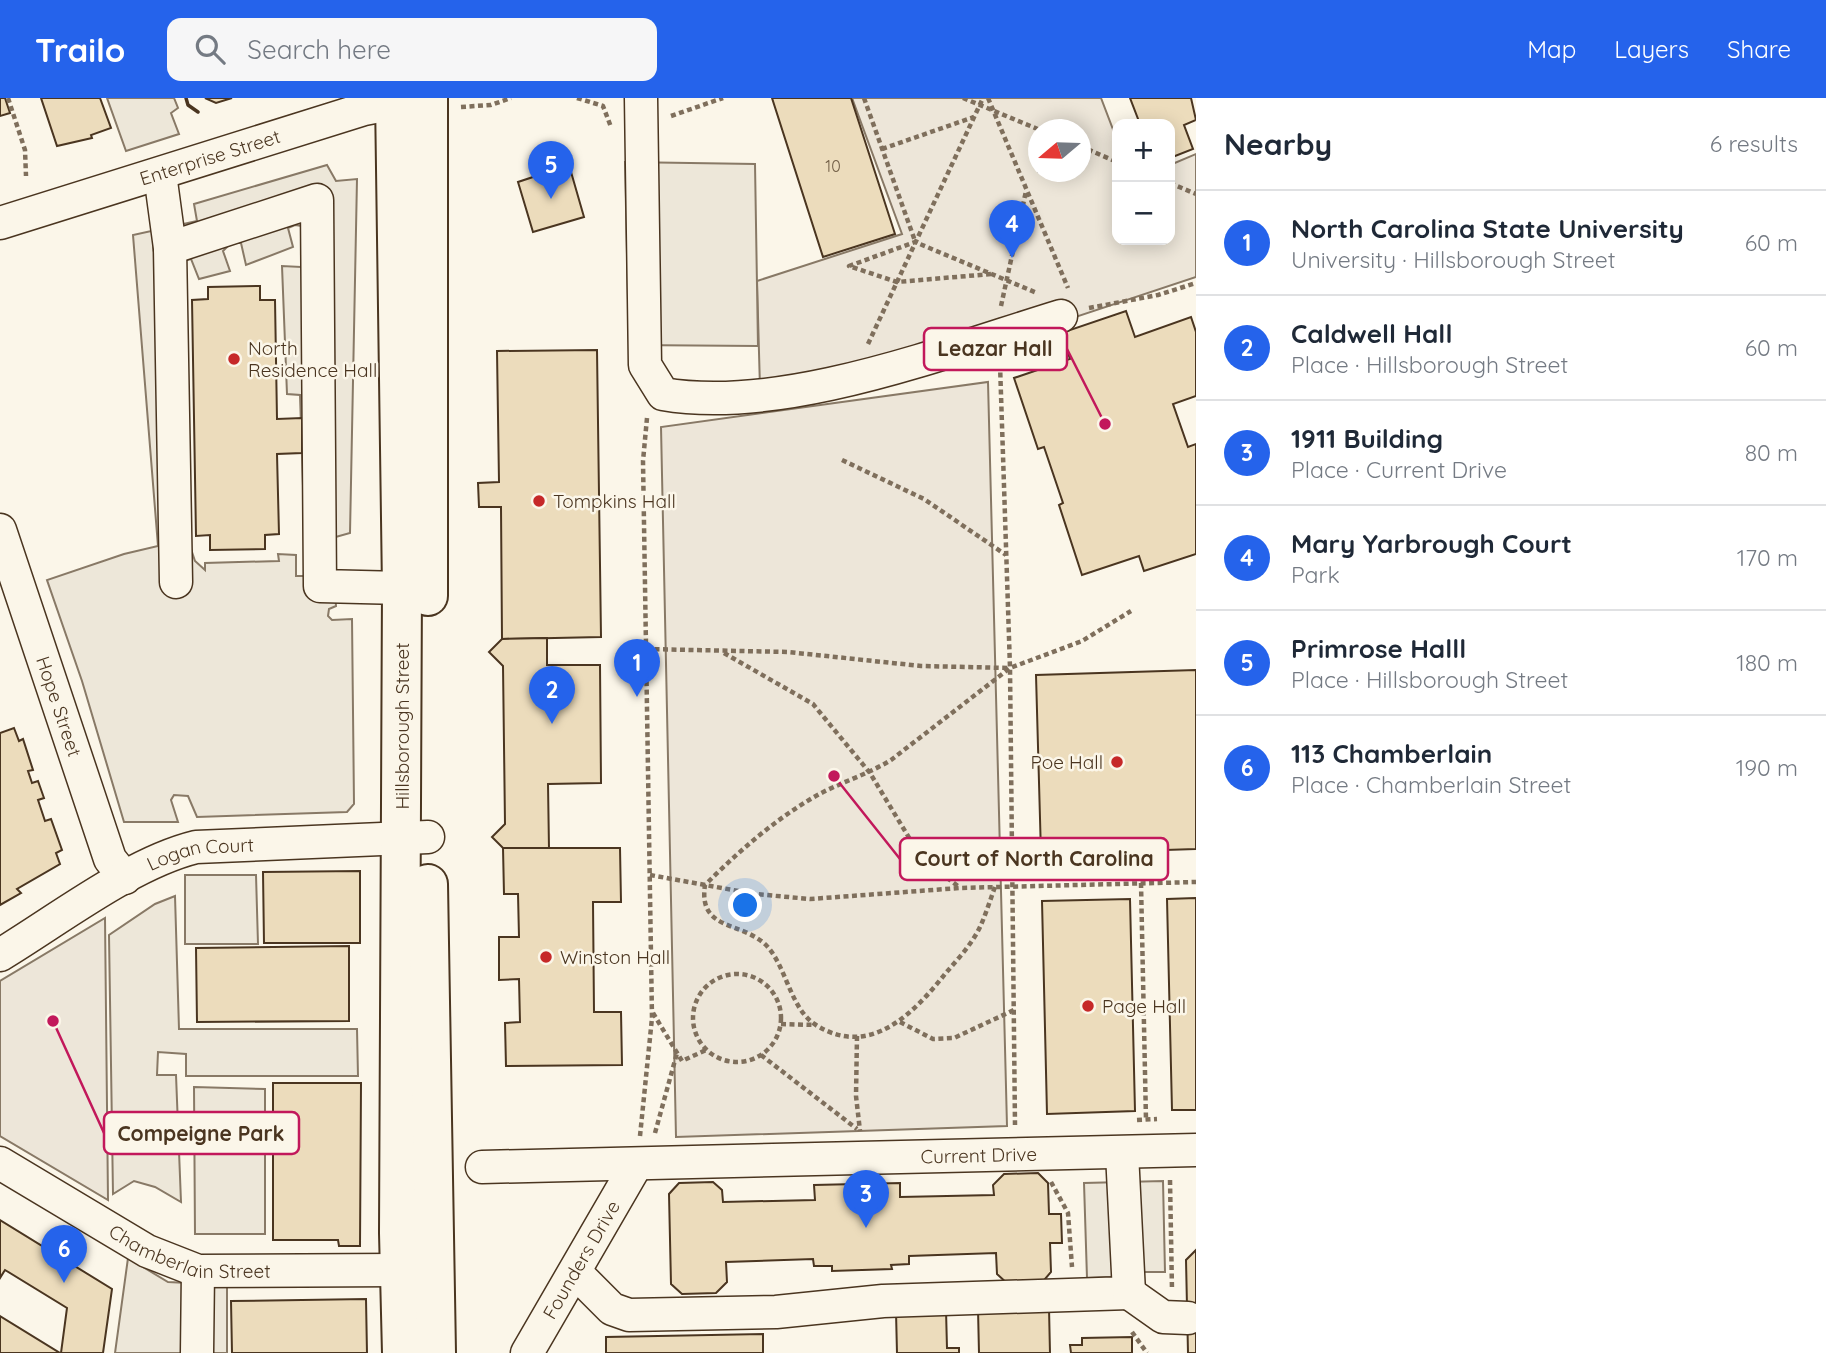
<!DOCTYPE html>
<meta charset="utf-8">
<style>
:root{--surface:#fff;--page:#f6f6f7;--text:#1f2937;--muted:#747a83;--line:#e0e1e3;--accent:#2563eb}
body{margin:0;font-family:Quicksand,sans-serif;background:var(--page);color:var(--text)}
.controls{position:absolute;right:21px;top:21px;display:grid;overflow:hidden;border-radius:14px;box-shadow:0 4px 18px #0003}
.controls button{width:63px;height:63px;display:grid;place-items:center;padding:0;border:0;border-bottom:2px solid var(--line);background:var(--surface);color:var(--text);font:35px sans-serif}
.compass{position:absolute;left:1028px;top:21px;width:63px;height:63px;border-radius:50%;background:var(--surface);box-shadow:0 4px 18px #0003;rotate:251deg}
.you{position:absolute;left:746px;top:808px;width:24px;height:24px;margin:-18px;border:5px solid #fff;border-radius:50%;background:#1a73e8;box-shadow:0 0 0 10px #1a73e833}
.badge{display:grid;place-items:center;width:46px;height:46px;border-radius:50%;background:var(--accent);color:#fff;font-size:23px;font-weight:700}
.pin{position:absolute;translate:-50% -58px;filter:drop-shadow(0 2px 4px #0008)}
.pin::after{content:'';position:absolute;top:37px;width:24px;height:21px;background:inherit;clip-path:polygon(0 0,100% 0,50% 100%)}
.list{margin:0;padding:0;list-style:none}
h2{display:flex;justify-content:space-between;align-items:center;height:91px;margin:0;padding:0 28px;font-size:30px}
h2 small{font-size:23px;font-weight:400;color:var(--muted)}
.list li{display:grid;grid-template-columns:46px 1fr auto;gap:21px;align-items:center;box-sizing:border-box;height:105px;padding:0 28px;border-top:2px solid var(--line)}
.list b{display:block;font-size:26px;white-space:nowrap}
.list p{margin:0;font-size:23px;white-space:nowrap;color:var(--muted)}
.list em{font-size:23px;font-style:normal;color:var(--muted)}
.icon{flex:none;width:38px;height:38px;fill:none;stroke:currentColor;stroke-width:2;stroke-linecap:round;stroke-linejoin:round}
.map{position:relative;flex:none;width:1196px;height:1255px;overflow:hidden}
header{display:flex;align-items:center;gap:42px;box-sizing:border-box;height:98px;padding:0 35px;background:var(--accent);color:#fff}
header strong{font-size:33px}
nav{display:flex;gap:38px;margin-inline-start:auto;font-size:24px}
.search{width:490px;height:63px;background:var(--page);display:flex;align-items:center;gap:18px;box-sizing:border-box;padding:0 24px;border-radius:14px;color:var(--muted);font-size:26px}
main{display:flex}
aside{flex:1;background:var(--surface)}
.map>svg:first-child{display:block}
</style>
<header>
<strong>Trailo</strong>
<div class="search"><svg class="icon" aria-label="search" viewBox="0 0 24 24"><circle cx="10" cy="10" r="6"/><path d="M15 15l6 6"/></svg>Search here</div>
<nav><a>Map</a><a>Layers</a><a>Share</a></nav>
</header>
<main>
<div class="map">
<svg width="1196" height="1255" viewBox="0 0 1196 1255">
<rect width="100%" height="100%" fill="#fbf6e9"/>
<g fill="#ede6d9" stroke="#887966" stroke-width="2" fill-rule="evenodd">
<path d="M852 0H1101L1117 42V142H1170V67L1196 56V179L931 267 760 290 757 183 902 136ZM1038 32H1080V74H1038Z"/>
<polygon points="988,284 1007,1028 676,1039 661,329"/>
<polygon points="105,820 108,1102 0,1038 0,883"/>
</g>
<g fill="#ede7d9" stroke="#887966" stroke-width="2" fill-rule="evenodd">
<polygon points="107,0 174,0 178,10 171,15 179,36 126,53"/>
<polygon points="625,64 755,66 758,248 629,247"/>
<path d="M327 67 336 83 357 81 350 435 332 440 336 508 329 511 328 518 332 522 352 521 354 706 347 714 197 719 188 698 174 697 171 702 178 724H124L82 583 47 482 124 456 158 448 133 137 197 123 194 106ZM295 127 302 128 305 146 301 169 282 168 287 296 300 297 306 478H296V457L278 456 279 463 205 465V472L195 463 190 448 183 163 191 161 199 181 230 173 223 153 231 145H241L246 167 293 149 288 130Z"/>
<polygon points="185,777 256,777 258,846 185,846"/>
<polygon points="175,798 179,931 357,931 358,978 186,978 186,956 158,954 157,977 176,977 181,1104 155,1089 134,1083 113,1096 109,837 155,806"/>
<polygon points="194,989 265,991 265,1136 195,1136"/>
<polygon points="1163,1083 1165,1174 1144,1174 1141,1178 1087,1180 1084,1085"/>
<polygon points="128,1160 168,1184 227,1187 227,1255 115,1255"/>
</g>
<g fill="#ecdcbc" stroke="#4a3520" stroke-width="2">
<polygon points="0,0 5,0 10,15 0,18"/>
<polygon points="41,0 100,0 111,30 91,37 92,40 57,48"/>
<polygon points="205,0 232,0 216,5"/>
<polygon points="772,0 851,0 895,136 823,159"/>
<polygon points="1130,0 1191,0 1196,22 1184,27 1193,51 1170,60 1170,26 1140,26"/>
<polygon points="547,63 549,73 569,67 584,119 533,134 518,84 536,78 533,67"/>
<polygon points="260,188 260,202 275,202 277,321 302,320 302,355 277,356 279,436 265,437 265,451 210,452 210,437 196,438 192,202 208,201 208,189"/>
<polygon points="1126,213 1135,239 1191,219 1196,234 1196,298 1173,306 1188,349 1196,346 1196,456 1144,473 1139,458 1082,477 1059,407 1063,405 1044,349 1038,351 1014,280 1070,261 1061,235"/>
<polygon points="597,252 601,539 502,541 501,409 479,409 478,385 499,384 497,253"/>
<polygon points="547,540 547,567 600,567 601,685 548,686 549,751 503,750 492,739 505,726 503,568 489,554 502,541"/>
<polygon points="1196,572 1196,751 1041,756 1036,577"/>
<polygon points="14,630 19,643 23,641 33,672 28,673 32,685 38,683 44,700 38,702 45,723 51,721 62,752 56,755 60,766 17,791 21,795 0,807 0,635"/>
<polygon points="503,750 620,750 621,804 593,804 594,914 621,914 622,967 506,968 505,925 520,924 519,881 499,882 499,839 519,839 518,796 504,796"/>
<polygon points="360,773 360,845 264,845 263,774"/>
<polygon points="1196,800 1196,1012 1172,1012 1167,801"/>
<polygon points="1130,801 1135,1013 1047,1016 1042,803"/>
<polygon points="349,848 349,923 197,924 196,850"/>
<polygon points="273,985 361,985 360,1148 339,1148 338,1142 273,1142"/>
<polygon points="1038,1075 1048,1085 1049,1116 1061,1116 1062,1145 1050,1145 1051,1174 1040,1187 1009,1187 997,1176 996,1155 909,1158 909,1166 891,1167 892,1171 832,1173 832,1168 814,1168 813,1161 726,1164 727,1184 716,1195 682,1196 671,1186 669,1096 679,1085 713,1084 722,1092 723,1104 815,1102 814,1087 900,1085 900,1099 994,1097 993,1087 1004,1076"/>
<polygon points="0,1122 112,1191 103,1255 61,1255 67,1210 5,1172 0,1180"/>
<polygon points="1196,1152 1196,1255 1188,1255 1186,1162"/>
<polygon points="366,1201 367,1255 232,1255 231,1203"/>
<polygon points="1049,1210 1050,1255 979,1255 978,1211"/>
<polygon points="946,1212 947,1250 959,1250 959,1255 897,1255 896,1214"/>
<polygon points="0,1218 60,1255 0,1255"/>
<polygon points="763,1236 763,1255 606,1255 606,1239"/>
<polygon points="1132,1239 1132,1255 1071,1255 1070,1247 1082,1247 1082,1240"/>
</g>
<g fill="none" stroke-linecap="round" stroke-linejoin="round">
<defs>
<g id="minor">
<path d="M641 0 645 267 663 296C783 317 946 253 1061 218"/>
<polyline points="160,76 170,150 176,484"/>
<path id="s1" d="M0 125 364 11 416 1"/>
<polyline points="170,150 317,102 320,488 402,490"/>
<path id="s2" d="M0 432 110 761 125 780"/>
<path id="s3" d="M0 857C58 822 131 765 196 749L428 739"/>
<path id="s4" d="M0 1065 147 1153 198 1173 399 1172"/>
<path id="s5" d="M482 1069 1196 1052"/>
<polyline points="576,1175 612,1211 629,1217 776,1214 883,1203 1129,1195 1122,1055"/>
<polyline points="1129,1195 1163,1219 1188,1220"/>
<polyline points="197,1255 198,1173"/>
<path id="s6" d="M527 1255 636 1067"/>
</g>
<g id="major">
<polyline points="395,0 402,490 399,1135 402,1255"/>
<polyline points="428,0 428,498"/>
<polyline points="428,786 436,1255"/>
</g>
</defs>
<use href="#minor" stroke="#4a3520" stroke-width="35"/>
<use href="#major" stroke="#4a3520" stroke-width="42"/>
<g stroke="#7f6f5c" stroke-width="4.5" stroke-dasharray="5 3.5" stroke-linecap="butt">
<polyline points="8,0 25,52 26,78"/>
<polyline points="577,0 603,8 611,29"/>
<polyline points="864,0 915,143"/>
<polyline points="963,0 1040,32"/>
<polyline points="988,0 1068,190"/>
<polyline points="461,9 491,7 511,0"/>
<polyline points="671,18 723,0"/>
<polyline points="1080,48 1117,64"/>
<polyline points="882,51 974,19"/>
<polyline points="1170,85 1196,96"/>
<polyline points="991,176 897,184 849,168 915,144 1037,195"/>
<polyline points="1001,208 1026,93"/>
<polyline points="1089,210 1158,197 1196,185"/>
<polyline points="868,246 983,0"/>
<polyline points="1000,266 1010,570 1015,1027"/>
<polyline points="842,362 924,401 1006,457"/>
<polyline points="646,551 788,554 921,568 1010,570"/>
<polyline points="724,555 813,606 870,675 911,743 933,769 959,789"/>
<polyline points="650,777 755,796 810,801 959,790 1196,784"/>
<polyline points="1141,785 1146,1022"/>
<path d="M995 789C990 802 986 816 980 829 972 846 957 862 945 876 914 915 870 961 816 927 790 911 787 869 766 847 741 823 698 833 705 787 738 754 773 723 814 699 838 685 867 677 891 662L1010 570 1082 543 1131 513"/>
<circle cx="737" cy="920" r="44"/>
<polyline points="653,915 682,963 706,952"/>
<polyline points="900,924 933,941 954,940 1014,912"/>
<polyline points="781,926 816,927"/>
<polyline points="857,938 856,998 860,1033"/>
<polyline points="761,957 857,1031"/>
<polyline points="1137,1022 1157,1021"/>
<polyline points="655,1035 677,955"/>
<polyline points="640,1038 652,920 643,363 647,320"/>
<polyline points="1170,1082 1172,1192"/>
<polyline points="1051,1084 1068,1115 1072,1169"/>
<polyline points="1132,1234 1147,1255"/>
</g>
<use href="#minor" stroke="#fbf6e9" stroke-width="32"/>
<use href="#major" stroke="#fbf6e9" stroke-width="38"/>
<polyline stroke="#4a3520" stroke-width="3.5" points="186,0 188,7 198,14"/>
</g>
<g fill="#c62828" stroke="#fbf6e9" stroke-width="2.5">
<circle cx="234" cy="261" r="7"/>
<circle cx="539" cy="403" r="7"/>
<circle cx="1117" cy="664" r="7"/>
<circle cx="546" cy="859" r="7"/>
<circle cx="1088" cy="908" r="7"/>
</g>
<g text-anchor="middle" stroke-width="5" stroke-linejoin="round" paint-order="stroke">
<g font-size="16" fill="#725f47">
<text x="833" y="74">10</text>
</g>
<g font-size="19" fill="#4a3520" stroke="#fbf6e9">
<text dy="7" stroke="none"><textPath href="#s1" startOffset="220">Enterprise Street</textPath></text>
<text dy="7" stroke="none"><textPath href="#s2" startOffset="186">Hope Street</textPath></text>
<text transform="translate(402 628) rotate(-90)" y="7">Hillsborough Street</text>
<text dy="7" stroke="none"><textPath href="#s3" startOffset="228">Logan Court</textPath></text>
<text dy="7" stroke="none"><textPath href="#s5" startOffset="497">Current Drive</textPath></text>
<text dy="7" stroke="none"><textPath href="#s4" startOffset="214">Chamberlain Street</textPath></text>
<text dy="7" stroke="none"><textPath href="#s6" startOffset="108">Founders Drive</textPath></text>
</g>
<g font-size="19" fill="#4a3520" stroke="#fbf6e9" text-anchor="start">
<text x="248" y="257">North<tspan x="248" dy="22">Residence Hall</tspan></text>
<text x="553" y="410">Tompkins Hall</text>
<text x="1103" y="671" text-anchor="end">Poe Hall</text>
<text x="560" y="866">Winston Hall</text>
<text x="1102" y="915">Page Hall</text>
</g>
</g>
<path fill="none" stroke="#c2185b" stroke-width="2.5" d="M1105 326L1067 251M834 678L900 761M53 923L104 1035"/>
<g fill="#c2185b" stroke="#fbf6e9" stroke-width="2.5">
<circle cx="1105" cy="326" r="7"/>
<circle cx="834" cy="678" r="7"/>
<circle cx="53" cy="923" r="7"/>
</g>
<g fill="#fbf6e9" stroke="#c2185b" stroke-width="2.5">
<rect x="924" y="230" width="143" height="42" rx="7"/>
<rect x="900" y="740" width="268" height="42" rx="7"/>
<rect x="104" y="1014" width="195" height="42" rx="7"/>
</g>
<g font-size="21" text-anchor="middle" font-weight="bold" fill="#4a3520">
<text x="995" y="258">Leazar Hall</text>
<text x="1034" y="768">Court of North Carolina</text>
<text x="201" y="1043">Compeigne Park</text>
</g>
</svg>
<div class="controls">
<button>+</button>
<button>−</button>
</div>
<svg class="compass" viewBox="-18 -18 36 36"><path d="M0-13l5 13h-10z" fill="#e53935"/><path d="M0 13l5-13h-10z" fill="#747a83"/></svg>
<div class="you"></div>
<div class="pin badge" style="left:637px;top:599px">1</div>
<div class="pin badge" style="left:552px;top:626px">2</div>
<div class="pin badge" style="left:866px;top:1130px">3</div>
<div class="pin badge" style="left:1012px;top:160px">4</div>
<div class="pin badge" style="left:551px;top:101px">5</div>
<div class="pin badge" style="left:64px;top:1185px">6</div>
</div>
<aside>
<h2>Nearby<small>6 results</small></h2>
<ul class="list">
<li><span class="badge">1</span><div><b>North Carolina State University</b><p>University · Hillsborough Street</p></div><em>60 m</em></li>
<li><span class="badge">2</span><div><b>Caldwell Hall</b><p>Place · Hillsborough Street</p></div><em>60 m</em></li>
<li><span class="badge">3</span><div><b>1911 Building</b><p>Place · Current Drive</p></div><em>80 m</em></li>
<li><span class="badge">4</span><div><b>Mary Yarbrough Court</b><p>Park</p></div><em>170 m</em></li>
<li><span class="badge">5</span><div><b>Primrose Halll</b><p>Place · Hillsborough Street</p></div><em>180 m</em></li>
<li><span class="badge">6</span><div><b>113 Chamberlain</b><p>Place · Chamberlain Street</p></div><em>190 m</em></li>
</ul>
</aside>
</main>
